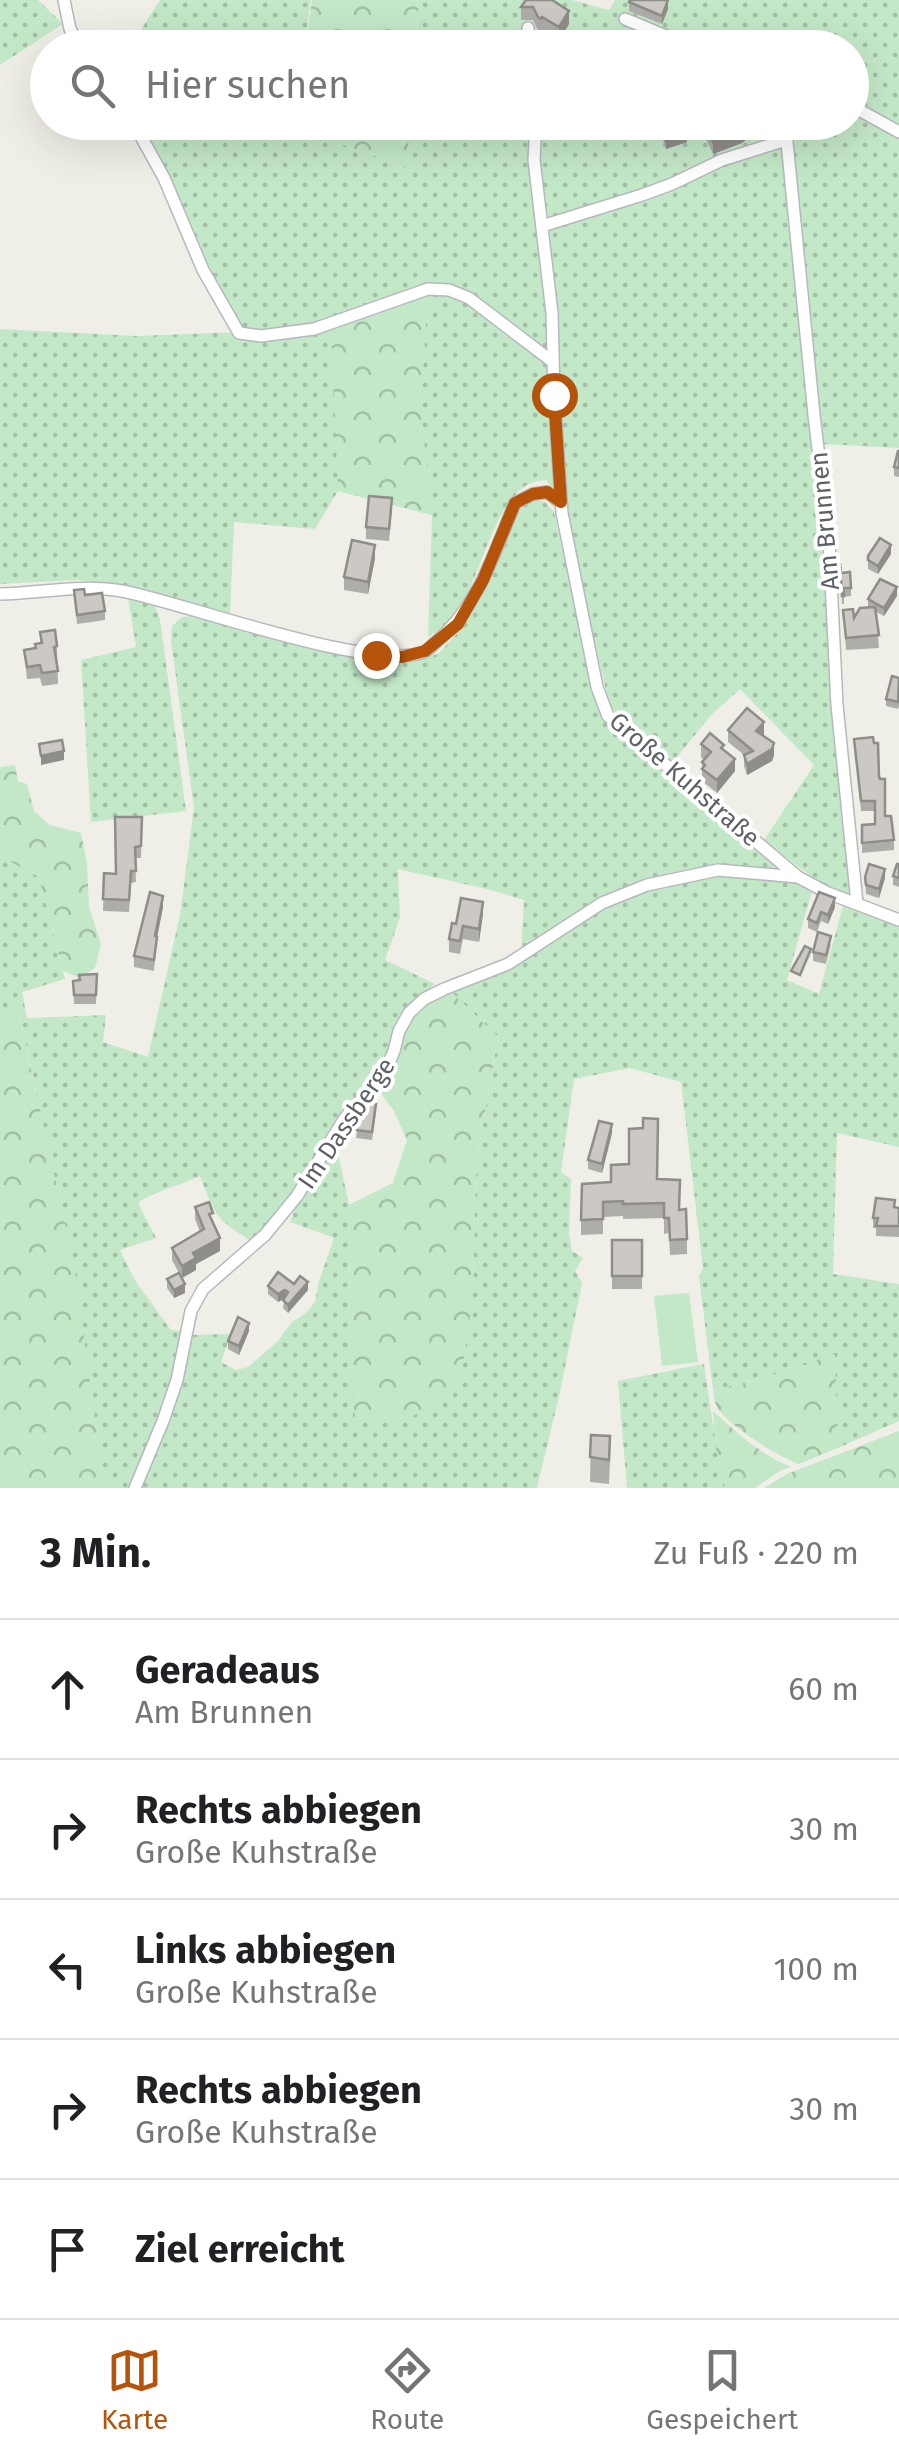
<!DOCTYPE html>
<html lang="de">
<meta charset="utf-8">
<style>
:root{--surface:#fff;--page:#f2f2f2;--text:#202124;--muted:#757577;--line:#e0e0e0;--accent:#b45309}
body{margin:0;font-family:"Fira Sans",sans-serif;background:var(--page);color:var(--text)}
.stop{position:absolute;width:30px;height:30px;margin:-22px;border:8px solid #b45309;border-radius:50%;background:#fff}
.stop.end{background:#b45309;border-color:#fff;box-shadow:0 2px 10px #0008}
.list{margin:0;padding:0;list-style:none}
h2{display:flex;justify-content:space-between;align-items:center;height:130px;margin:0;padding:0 40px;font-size:42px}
h2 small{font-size:32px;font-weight:400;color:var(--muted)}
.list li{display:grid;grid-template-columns:65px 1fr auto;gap:30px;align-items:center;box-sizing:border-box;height:140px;padding:0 40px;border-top:2px solid var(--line)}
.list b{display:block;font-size:38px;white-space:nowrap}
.list p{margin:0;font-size:32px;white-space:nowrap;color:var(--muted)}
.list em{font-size:32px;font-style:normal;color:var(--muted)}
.icon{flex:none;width:55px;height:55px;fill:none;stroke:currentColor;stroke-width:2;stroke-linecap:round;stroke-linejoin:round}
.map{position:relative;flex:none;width:899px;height:1488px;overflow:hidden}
.search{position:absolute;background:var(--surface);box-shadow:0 10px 40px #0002;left:30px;right:30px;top:30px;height:110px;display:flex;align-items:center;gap:25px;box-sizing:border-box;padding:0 35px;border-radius:55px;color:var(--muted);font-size:38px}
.sheet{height:830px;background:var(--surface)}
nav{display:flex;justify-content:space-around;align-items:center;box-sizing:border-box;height:140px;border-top:2px solid var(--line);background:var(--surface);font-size:28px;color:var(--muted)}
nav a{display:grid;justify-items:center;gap:5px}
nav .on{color:var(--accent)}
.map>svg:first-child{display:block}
</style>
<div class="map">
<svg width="899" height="1488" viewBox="0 0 899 1488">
<defs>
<pattern id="grass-dots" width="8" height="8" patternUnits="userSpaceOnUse" patternTransform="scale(2.5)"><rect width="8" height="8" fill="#c3e8c7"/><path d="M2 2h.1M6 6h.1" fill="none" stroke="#a2bfa5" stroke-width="1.8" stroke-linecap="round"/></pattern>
<pattern id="forest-crowns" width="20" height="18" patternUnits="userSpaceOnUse" patternTransform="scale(2.5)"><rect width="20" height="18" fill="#c3e8c7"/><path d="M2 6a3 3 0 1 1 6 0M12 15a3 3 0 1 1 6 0" fill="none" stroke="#a2bfa5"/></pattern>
</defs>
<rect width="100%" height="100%" fill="#f0efe7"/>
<g fill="url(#grass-dots)">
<polygon points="0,0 38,0 63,24 0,65"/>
<polygon points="160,0 311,0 304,47 130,47"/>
<path d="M419 0H572L609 10 615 0H899V448L823 444V441L825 542 851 897C818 883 792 863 764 840L814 765 740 689 712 714 672 763 610 707 577 569 566 504 546 480C538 481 531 482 524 487 491 509 480 584 453 617 447 625 436 631 428 637L432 515 338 491 315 529 234 522 230 615 123 587 78 580 0 584V329L136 336 241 332 204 260 143 123H308L310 133 407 167 410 123 852 122V48L416 47Z"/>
<path d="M533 500 545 502 554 512 594 696 602 715 779 866 777 871 649 880 521 951 524 900 487 889 398 869 400 918 385 960 435 984 411 1006 383 1071 316 1159 278 1215 251 1241C214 1217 216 1217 200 1176 184 1184 149 1193 138 1203L156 1238 120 1250 134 1279 171 1330 183 1331 174 1379 133 1485 128 1488H112L103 1477 33 1076 17 1005 0 1011V856L39 876 65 979 22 992 27 1018 106 1015 103 1042 148 1057 180 915 194 808 171 641 172 626 182 617 193 616 368 658 409 662 438 654 464 626 487 583 514 515 524 504Z"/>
<polygon points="128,598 155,606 160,619 186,811 91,822 81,660 136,647"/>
<path d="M720 873 786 879 812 891 787 980 819 994 843 906 899 924V1147L837 1133 833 1274 899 1284V1421L838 1448 834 1355 764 1378 713 1390 699 1276 703 1268 681 1082 630 1068 574 1079 561 1172 571 1179 569 1233 572 1251 583 1258 575 1271 582 1283 560 1392 537 1488H138C162 1439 180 1389 189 1335L231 1334 221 1362 236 1370 248 1367 278 1341 291 1323 307 1312 315 1302 319 1281 334 1238 290 1222 299 1200 335 1139 349 1205 350 1353 473 1296 476 1164 498 1037 451 992 603 907 646 889Z"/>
<path d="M704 1364C710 1406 716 1447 725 1488H627L618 1381Z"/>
</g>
<g fill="url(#forest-crowns)">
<polygon points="312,0 419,0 416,47 305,47"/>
<polygon points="308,123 410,123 407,167 309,133"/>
<polygon points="428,291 421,411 432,515 338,491 331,329 362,320"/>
<polygon points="15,765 18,781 27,784 34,811 50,825 81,833 87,863 89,907 101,944 95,968 80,978 63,971 39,877 0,856 0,767"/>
<polygon points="451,992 498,1037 476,1164 473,1296 461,1378 444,1400 397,1424 355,1418 350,1353 349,1205 393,1183 407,1140 394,1111 377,1088 408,1021 423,1003"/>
<polygon points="17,1005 74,1264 103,1477 112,1488 0,1488 0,1011"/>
<path d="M835 1354 838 1448 799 1464C780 1458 726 1424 717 1407 714 1402 714 1396 713 1390L764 1378Z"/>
<path d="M713 1411C736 1432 762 1456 792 1467L781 1470 755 1488H725L715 1445Z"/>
<polygon points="899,1431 899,1488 764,1488 787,1474"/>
</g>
<polygon fill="#c3e8c7" points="689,1293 698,1362 662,1366 654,1296"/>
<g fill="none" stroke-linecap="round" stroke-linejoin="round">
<defs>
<g id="minor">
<polyline points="64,0 70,29 81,48"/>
<polyline points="625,19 695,48"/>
<polyline points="528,28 530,48"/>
<polyline points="852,106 899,132"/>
<polyline points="133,122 164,178 203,270 239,333 261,336 314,329 428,289 449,290 469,298 553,362"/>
<polyline points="536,122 534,160 552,313 554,395 562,513 597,687 608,716 798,877 828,893 899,920"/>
<polyline points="785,122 814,415 829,540 837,705 857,903"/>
<polyline points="542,226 642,195 672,184 722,160 786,140"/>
<path d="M0 594C41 593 80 584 122 591 182 602 379 675 426 651 430 649 433 644 437 641 479 605 494 553 515 503L533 494 547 492 561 503"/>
<polyline points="135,1488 163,1421 177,1380 191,1311 203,1289 265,1235 297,1196 345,1118 385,1072 394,1051 399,1031 409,1013 424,999 444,989 508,964 602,903 647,885 718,870 798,877"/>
</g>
</defs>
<use href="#minor" stroke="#b7b8bd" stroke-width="14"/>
<use href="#minor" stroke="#fff" stroke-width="11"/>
</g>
<g fill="#afada9">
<polygon points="526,0 569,24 559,40 542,30 541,32 538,30 533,20 521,20 521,7"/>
<polygon points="629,2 668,9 662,24 629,11"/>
<polygon points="657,122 683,122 687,142 666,149"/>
<polygon points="701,122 756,122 756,132 742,143 713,154 701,128"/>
<polygon points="899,451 899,477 894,476 894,467"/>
<polygon points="392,511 389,541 366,539 366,527"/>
<polygon points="891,554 878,574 868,569 868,556"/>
<polygon points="375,558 368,594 344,590 344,577"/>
<polygon points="840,563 841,573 851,588 851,596 844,597 844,604 842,604"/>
<polygon points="74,590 85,595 105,611 105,620 77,624"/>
<polygon points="897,596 884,616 876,612 879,648 846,650 843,610 854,618 868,607 868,599"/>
<polygon points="40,632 57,646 58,684 42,686 40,678 27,679 24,650 36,648 40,643"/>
<polygon points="899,678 899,706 898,709 886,706 886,699"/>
<polygon points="728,730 764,734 763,735 774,755 772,761 747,775 744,766 744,755 728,742"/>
<polygon points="854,739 879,776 885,816 894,840 894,850 862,853 862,825 875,824 875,811 861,811"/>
<polygon points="701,744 724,750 735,771 717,793 702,781 702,762 704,760 701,757"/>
<polygon points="142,817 141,858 135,858 136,882 131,883 129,912 103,911 104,873 116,874"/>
<polygon points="899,864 899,887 893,885 893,876"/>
<polygon points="865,877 885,878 879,898 866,894"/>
<polygon points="163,907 157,937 154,971 134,967 134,956"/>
<polygon points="835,907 828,924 821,921 817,932 808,928 808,919"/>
<polygon points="483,914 479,942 463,939 460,954 449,952 449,939 456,924"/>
<polygon points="831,944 826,964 813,961 813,952"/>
<polygon points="97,974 96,1004 74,1004 73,981"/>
<polygon points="376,1112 372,1140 356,1138 358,1124 353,1123 353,1114"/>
<polygon points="612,1133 602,1173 588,1169 588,1160"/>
<polygon points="657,1179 680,1210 687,1239 687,1254 670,1255 669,1233 664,1234 664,1218 623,1219 623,1216 603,1217 603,1234 581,1235 581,1220 611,1182"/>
<polygon points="195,1207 213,1222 220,1251 196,1264 196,1270 182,1278 185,1293 174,1298 167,1288 167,1279 179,1273 172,1260 172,1248 200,1232 195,1219"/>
<polygon points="895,1207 899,1208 899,1237 876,1236 876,1228 873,1228 873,1218"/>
<rect x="612" y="1240" width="30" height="49"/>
<polygon points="294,1284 308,1290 288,1313 283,1308 284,1299 278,1302 268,1294 268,1286"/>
<polygon points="249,1331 239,1355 228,1349 228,1341"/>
<polygon points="591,1435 610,1461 609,1484 590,1482"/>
</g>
<g fill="#8f8d89">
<polygon points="668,0 668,9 662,24 662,16"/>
<polygon points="569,11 569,24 559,40 559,27"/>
<polygon points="754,122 756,122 756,132 742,143 713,154 713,142"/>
<polygon points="687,133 687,142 666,149 666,141"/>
<polygon points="375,545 375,558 368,594 368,582"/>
<polygon points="891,545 891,554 878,574 878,566"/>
<polygon points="897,587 897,596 884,616 884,608"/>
<polygon points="764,722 764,734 756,742 756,731"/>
<polygon points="774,743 774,755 772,761 747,775 747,764"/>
<polygon points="64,751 64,760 41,765 41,756"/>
<polygon points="735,759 735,771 717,793 717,780"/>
<polygon points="885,869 885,878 879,898 879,889"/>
<polygon points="163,896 163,907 155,948 155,936"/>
<polygon points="835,898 835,907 828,924 828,915"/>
<polygon points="483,902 483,914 479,942 479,929"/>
<polygon points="612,1124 612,1133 602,1173 602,1164"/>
<polygon points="220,1238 220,1251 196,1264 196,1270 182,1278 182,1266 193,1253"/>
<polygon points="308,1282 308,1290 288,1313 288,1305"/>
<polygon points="185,1284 185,1293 174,1298 174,1290"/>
<polygon points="285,1290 285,1298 278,1302 278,1294"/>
<polygon points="249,1323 249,1331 239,1355 239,1346"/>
</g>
<g fill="#ccc9c4" stroke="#8f8d89" stroke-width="2.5">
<polygon points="526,0 552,0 569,11 559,27 542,17 541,19 538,17 533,7 521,7"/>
<polygon points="630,0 668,0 662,16 629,2"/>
<polygon points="570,34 581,48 556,48 556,47"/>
<polygon points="600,40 607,48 592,48"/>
<polygon points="660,122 683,122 687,133 666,141"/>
<polygon points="704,122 754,122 742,131 713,142"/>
<polygon points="898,451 899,451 899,468 894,467"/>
<polygon points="369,496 392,498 389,529 366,527"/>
<polygon points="880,538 891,545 878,566 868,560 868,556"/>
<polygon points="352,540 375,545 368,582 344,577"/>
<polygon points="840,563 841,573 850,572 851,588 843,588 844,596 842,596"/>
<polygon points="880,579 897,587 884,608 868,599"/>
<polygon points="84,589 85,595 102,593 105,611 77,615 74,590"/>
<polygon points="875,607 879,635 846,638 843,610 853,609 854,618 860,608"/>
<polygon points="55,630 57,646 54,647 58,671 42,673 40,665 27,667 24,650 36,648 35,644 42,643 40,632"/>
<polygon points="892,676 899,678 898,702 886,699"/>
<polygon points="747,708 764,722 756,731 774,743 772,749 747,764 744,755 753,751 728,730"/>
<polygon points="710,733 724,745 721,748 735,759 717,780 702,769 705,765 702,762 711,752 701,744"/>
<polygon points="873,737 874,743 878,743 879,776 880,779 885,779 885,816 891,816 894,840 862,843 862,825 875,824 875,801 861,801 854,739"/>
<polygon points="62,740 64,751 41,756 39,744"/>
<polygon points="115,817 142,817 141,846 135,847 136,871 131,871 129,900 103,899 104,873 116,874"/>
<polygon points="869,864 885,869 879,889 866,885 865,877"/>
<polygon points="897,864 899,864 899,878 893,876"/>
<polygon points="150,892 163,896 155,936 157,937 154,960 134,956"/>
<polygon points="819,892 835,898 828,915 821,912 817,923 808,919"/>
<polygon points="461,898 483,902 479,929 463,926 460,941 449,939 452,923 456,924"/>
<polygon points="818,932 831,936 826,955 813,952"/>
<polygon points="805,946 811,949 800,975 791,971"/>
<polygon points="97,974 96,995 74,995 73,981 80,980 79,975"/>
<polygon points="366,1101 376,1104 372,1132 356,1130 359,1115 353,1114 361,1105 365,1105"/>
<polygon points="643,1118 658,1119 657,1179 680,1180 679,1210 686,1209 687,1239 670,1240 669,1218 664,1218 664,1203 623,1204 623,1201 603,1202 603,1219 581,1220 582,1184 611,1182 611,1165 629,1164 629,1129 643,1128"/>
<polygon points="599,1121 612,1124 602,1164 588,1160"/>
<polygon points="876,1198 895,1200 894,1207 899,1208 899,1226 876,1226 878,1218 873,1218"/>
<polygon points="209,1202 213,1213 209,1214 220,1238 193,1253 196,1258 182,1266 172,1248 204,1229 195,1207"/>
<rect x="612" y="1240" width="30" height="36"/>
<polygon points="278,1272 294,1284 300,1276 308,1282 288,1305 283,1300 288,1292 285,1290 278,1294 268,1286"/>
<polygon points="179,1273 185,1284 174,1290 167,1279"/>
<polygon points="238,1317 249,1323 239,1346 228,1341"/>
<polygon points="591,1435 610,1436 609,1460 590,1457"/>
</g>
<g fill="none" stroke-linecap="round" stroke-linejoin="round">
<polyline stroke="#b45309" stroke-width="12" points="376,655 402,657 425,651 458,624 483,580 515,503 533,494 547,492 561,502 554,395"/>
</g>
<g text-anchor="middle" stroke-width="8" stroke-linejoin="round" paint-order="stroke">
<g font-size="25" fill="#5e6167" stroke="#fff">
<text transform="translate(824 521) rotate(-95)" y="9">Am Brunnen</text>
<text transform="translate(685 779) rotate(41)" y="9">Große Kuhstraße</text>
<text transform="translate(346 1123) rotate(-56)" y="9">Im Dassberge</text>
</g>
</g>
</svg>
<div class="stop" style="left:554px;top:395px"></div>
<div class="stop end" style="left:376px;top:655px"></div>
<div class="search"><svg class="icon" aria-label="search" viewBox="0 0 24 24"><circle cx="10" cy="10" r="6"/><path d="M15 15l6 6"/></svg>Hier suchen</div>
</div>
<section class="sheet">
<h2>3 Min.<small>Zu Fuß · 220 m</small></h2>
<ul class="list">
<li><svg class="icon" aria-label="ahead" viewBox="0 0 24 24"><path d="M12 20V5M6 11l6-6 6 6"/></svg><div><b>Geradeaus</b><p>Am Brunnen</p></div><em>60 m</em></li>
<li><svg class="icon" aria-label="right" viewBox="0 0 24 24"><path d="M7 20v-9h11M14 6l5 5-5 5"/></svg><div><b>Rechts abbiegen</b><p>Große Kuhstraße</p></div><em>30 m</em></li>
<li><svg class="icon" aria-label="left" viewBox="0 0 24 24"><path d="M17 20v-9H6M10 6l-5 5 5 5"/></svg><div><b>Links abbiegen</b><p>Große Kuhstraße</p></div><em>100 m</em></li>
<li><svg class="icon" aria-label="right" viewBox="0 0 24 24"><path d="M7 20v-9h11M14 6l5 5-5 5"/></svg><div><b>Rechts abbiegen</b><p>Große Kuhstraße</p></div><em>30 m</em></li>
<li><svg class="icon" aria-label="arrive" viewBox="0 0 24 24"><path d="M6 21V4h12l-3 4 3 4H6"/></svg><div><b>Ziel erreicht</b></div></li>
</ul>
</section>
<nav>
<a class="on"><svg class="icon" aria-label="map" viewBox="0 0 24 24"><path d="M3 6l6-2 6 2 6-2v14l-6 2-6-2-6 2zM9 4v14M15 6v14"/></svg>Karte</a>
<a><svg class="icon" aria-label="directions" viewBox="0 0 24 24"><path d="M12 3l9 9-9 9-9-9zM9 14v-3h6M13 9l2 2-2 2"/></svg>Route</a>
<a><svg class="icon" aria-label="saved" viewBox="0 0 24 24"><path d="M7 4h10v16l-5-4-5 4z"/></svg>Gespeichert</a>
</nav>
